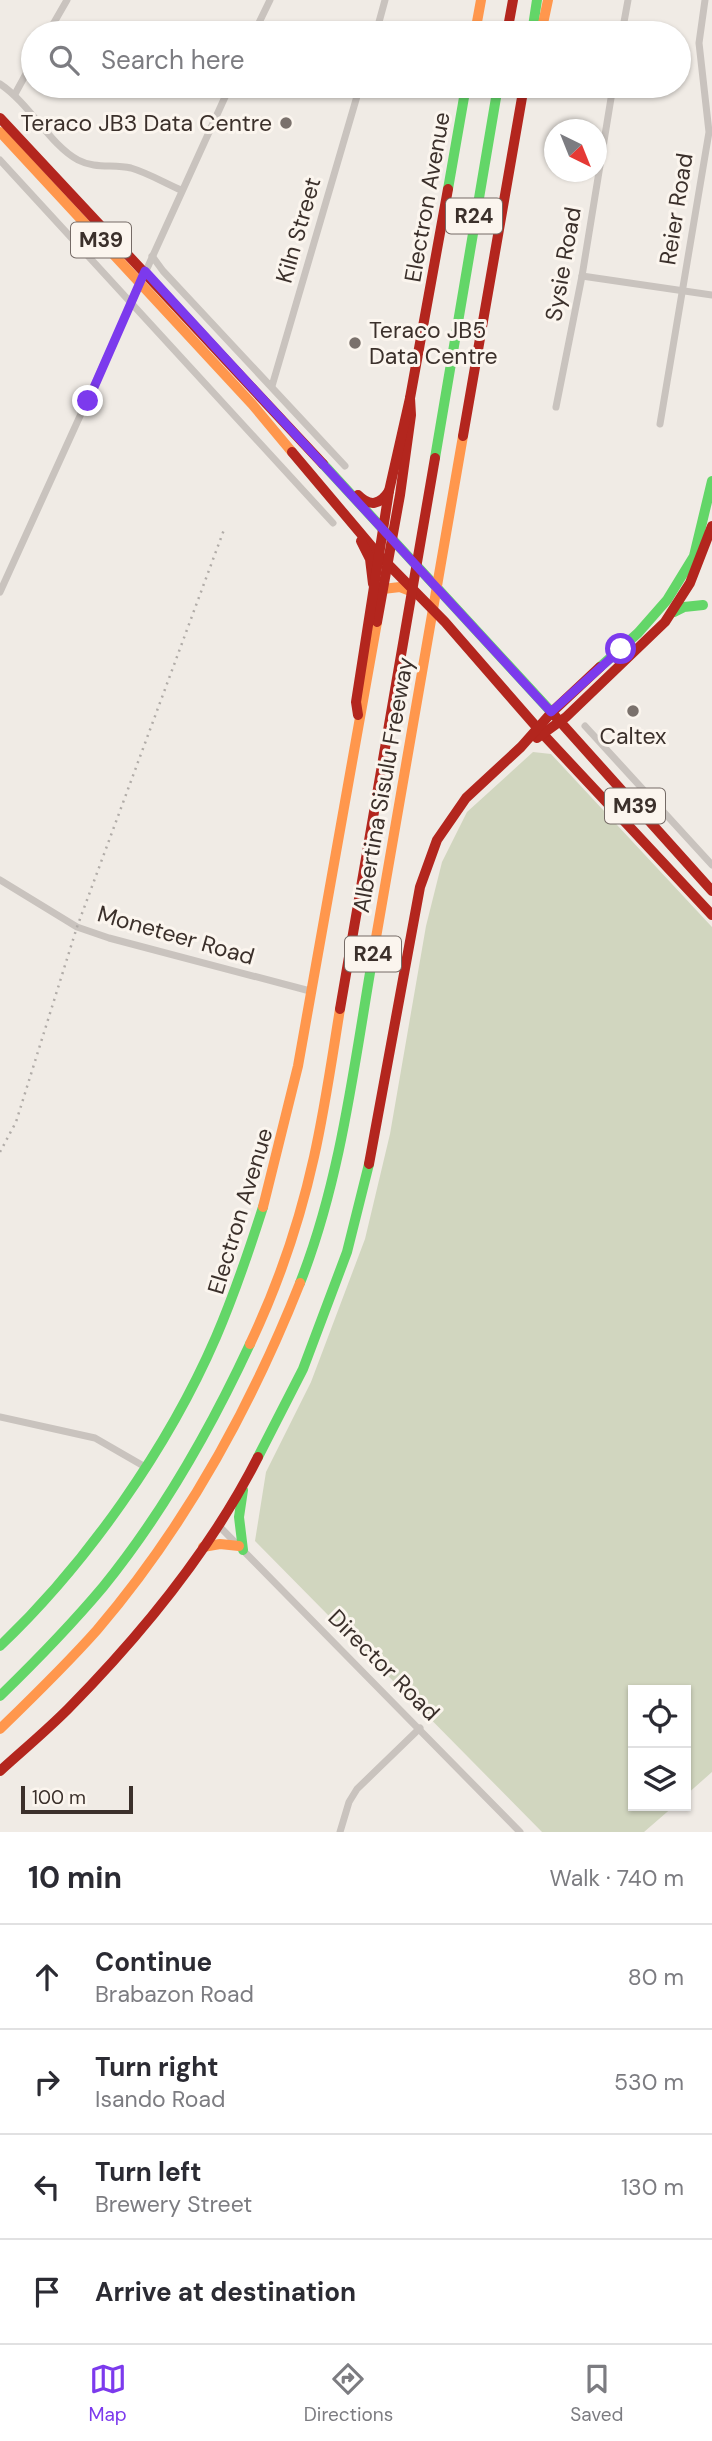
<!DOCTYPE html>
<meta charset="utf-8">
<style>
:root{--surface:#fff;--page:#f2f2f3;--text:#2b2b33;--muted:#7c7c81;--line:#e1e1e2;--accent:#7c3aed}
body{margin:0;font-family:"DM Sans",sans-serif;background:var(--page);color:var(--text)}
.controls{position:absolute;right:21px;bottom:21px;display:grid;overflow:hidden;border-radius:0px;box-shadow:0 2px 5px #0004}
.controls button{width:63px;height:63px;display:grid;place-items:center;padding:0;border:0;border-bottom:2px solid var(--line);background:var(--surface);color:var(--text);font:35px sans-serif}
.compass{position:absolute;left:544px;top:119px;width:63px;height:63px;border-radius:50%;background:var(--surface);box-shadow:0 2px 5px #0004;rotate:137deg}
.scale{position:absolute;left:21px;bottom:18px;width:112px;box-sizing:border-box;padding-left:7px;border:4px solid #3b302b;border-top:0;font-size:19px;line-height:24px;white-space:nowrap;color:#3b302b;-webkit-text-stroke:5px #fbf5ee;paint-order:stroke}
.stop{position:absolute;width:21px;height:21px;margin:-16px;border:5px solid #7c3aed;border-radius:50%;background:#fff}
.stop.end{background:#7c3aed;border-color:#fff;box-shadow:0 2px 7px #0008}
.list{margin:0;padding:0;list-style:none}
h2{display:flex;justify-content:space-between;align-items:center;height:91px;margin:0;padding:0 28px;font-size:30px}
h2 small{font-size:23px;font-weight:400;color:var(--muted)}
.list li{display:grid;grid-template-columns:46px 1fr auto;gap:21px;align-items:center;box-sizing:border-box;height:105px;padding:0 28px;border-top:2px solid var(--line)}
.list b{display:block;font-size:26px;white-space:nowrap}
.list p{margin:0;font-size:23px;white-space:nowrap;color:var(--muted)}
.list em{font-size:23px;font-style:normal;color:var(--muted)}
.icon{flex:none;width:38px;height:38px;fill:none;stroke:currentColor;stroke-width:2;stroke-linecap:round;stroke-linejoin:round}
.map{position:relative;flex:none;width:712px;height:1832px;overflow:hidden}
.search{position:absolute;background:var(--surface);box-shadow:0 2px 5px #0004;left:21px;right:21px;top:21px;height:77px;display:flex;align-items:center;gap:18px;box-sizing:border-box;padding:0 24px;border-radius:38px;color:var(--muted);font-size:26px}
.sheet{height:511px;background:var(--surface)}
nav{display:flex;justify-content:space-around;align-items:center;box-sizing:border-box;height:98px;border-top:2px solid var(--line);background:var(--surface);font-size:19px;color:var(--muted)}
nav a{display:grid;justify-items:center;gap:4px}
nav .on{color:var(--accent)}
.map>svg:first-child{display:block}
</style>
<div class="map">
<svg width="712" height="1832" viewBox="0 0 712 1832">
<rect width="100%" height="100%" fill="#f0ebe5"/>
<polygon fill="#d1d6bf" points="533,752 551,754 712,927 712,1772 686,1795 686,1690 633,1690 633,1806 674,1806 644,1832 542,1832 255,1541 266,1472 311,1382 365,1239 390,1134 426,926 442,862 467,812"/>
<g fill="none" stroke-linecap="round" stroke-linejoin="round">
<g stroke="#c9c3be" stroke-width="7">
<polyline points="48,33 67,0"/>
<polyline points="254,33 270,0"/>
<polyline points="376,33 385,0"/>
<polyline points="622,33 628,0"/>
<path d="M0 84C30 104 50 145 78 160 95 169 113 164 131 168 148 173 165 183 181 190"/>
<polyline points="15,94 33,61"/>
<polyline points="0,160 333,523"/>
<polyline points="152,256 163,271 345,466"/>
<polyline points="582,276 712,295"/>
<polyline points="272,386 360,86"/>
<polyline points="556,407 582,276 613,86"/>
<polyline points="660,424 709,132 699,43 705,0"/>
<polyline points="0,592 230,86"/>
<polyline points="585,726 712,865"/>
<polyline points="0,880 77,927 109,938 310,991"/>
<polyline points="0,1417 95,1438 147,1468"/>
<polyline points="219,1526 520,1832"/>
<polyline points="340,1832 349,1802 357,1789 420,1728"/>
</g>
<g stroke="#63d668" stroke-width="10">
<polyline points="532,33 537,0"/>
<polyline points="448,189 466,86"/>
<polyline points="435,458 498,86"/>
<polyline points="323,464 555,716"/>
<polyline points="674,612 684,607 703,605"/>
<polyline points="600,667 638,633 667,600 694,556 712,481"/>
<path d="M300 1283C341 1179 354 1065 373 955"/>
<polyline points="258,1457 303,1369 347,1252 369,1164"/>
<polyline points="243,1490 239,1517 243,1550"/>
<path d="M0 1646C87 1563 168 1448 216 1337 234 1295 249 1251 263 1207"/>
<path d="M0 1696C36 1661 71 1625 103 1587 163 1513 210 1430 250 1344"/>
</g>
<g stroke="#ff974d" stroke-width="10">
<polyline points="475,33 481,0"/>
<polyline points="541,33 548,0"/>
<polyline points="0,132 252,404 292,452"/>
<polyline points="383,589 400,587 413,592"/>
<polyline points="373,955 463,436"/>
<polyline points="263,1207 298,1066 377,622"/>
<path d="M250 1344C278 1285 300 1220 314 1157 325 1108 332 1058 340 1009"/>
<polyline points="203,1547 220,1544 239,1546"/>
<path d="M0 1729C33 1697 66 1665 97 1630 185 1527 250 1409 300 1283"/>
</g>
<g stroke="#b3261e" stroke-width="10">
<polyline points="507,33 513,0"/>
<polyline points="0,118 323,464"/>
<polyline points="463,436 524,86"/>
<polyline points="292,452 378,554 445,622 540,731 712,915"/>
<path d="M358 495C370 507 380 505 389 491"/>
<polyline points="361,541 370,559 373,584"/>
<polyline points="377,622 400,495 411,415 410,398"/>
<polyline points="358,715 356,702 389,491 410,398 448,189"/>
<polyline points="555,716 712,891"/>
<polyline points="537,738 566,717 665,622 690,583 712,526"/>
<polyline points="340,1009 435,458"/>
<polyline points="369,1164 420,887 437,840 466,798 521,747 552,712 600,667"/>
<path d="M0 1771C22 1751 46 1731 68 1709 141 1635 211 1550 258 1457"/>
</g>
<polyline stroke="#b1aca8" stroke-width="2.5" stroke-dasharray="2 5" stroke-linecap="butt" points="0,1152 16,1122 77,927 225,527"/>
</g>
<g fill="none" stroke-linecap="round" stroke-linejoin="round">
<polyline stroke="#7c3aed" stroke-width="9" points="88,401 145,271 551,712 621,649"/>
</g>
<g fill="#7a716c" stroke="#fbf5ee" stroke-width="2.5">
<circle cx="286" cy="123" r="7"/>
<circle cx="355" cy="343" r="7"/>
<circle cx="633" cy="711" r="7"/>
</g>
<g text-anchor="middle" stroke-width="6" stroke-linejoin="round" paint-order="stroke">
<g fill="#fbf5ee" stroke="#756b66" stroke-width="2">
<rect x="446" y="198.5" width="56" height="35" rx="5"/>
<rect x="71" y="222.5" width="60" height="35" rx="5"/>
<rect x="605" y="788.5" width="60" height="35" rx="5"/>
<rect x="345" y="936.5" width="56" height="35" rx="5"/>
</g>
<g font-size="21" font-weight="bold" fill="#3b302b">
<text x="474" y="223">R24</text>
<text x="101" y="247">M39</text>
<text x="635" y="813">M39</text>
<text x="373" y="961">R24</text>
</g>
<g font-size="23" fill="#3b302b" stroke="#fbf5ee" text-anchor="end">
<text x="272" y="131">Teraco JB3 Data Centre</text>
<text x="369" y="338" text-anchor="start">Teraco JB5<tspan x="369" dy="26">Data Centre</tspan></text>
<text x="633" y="744" text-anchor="middle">Caltex</text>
</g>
<g font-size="23" fill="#3b302b" stroke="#fbf5ee">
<text transform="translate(427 197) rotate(-80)" y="8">Electron Avenue</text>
<text transform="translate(676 209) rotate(-81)" y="8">Reier Road</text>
<text transform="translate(298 230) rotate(-74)" y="8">Kiln Street</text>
<text transform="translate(563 264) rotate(-80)" y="8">Sysie Road</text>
<text transform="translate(383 785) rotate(-80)" y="8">Albertina Sisulu Freeway</text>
<text transform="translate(176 935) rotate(16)" y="8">Moneteer Road</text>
<text transform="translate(240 1211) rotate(-73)" y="8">Electron Avenue</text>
<text transform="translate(384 1665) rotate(45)" y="8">Director Road</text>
</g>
</g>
</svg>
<div class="controls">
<button><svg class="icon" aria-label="locate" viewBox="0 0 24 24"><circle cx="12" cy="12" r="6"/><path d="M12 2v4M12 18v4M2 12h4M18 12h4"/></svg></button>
<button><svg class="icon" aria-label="layers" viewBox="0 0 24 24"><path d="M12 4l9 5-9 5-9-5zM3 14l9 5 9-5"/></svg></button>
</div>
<svg class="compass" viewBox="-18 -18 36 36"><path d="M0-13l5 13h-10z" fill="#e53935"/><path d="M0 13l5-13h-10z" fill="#7c7c81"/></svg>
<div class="scale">100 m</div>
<div class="stop" style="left:621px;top:649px"></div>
<div class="stop end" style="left:88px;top:401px"></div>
<div class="search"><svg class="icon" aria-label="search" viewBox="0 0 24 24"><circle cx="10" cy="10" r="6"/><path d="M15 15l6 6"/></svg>Search here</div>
</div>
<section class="sheet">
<h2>10 min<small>Walk · 740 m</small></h2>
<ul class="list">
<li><svg class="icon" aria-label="ahead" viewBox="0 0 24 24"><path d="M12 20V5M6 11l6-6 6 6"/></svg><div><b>Continue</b><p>Brabazon Road</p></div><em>80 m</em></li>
<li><svg class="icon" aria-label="right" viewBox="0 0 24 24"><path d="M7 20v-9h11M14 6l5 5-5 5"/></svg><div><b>Turn right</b><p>Isando Road</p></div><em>530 m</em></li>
<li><svg class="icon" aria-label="left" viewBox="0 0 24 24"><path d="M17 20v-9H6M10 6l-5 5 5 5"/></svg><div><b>Turn left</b><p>Brewery Street</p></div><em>130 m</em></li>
<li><svg class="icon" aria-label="arrive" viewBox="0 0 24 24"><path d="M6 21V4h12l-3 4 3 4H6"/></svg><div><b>Arrive at destination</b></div></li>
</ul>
</section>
<nav>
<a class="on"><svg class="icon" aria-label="map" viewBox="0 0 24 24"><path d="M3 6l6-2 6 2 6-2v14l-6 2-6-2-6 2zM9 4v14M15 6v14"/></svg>Map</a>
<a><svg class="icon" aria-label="directions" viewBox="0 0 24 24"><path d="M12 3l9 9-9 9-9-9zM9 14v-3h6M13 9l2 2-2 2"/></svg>Directions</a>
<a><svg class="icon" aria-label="saved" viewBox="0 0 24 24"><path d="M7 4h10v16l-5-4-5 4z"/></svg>Saved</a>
</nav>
